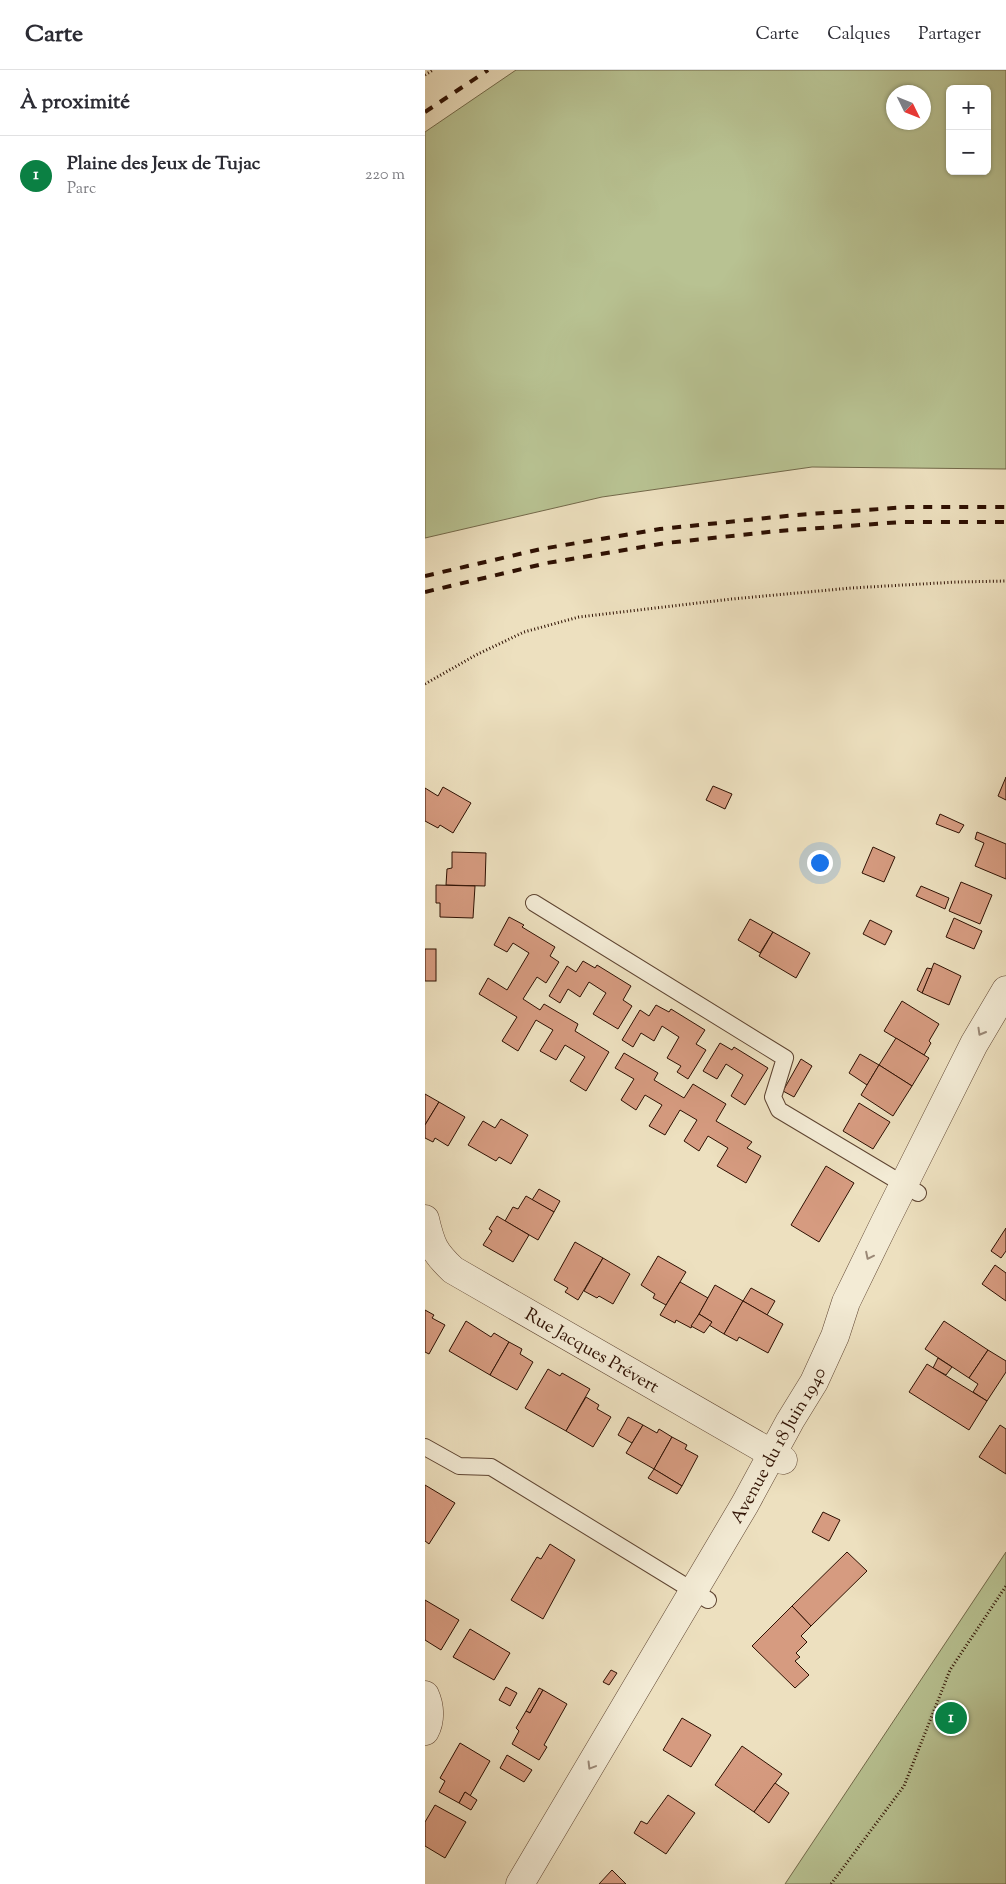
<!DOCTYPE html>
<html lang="fr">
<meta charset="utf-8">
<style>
:root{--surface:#fff;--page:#f7f7f7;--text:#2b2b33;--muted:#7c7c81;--line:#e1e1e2;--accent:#0b8043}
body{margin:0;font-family:"Sorts Mill Goudy",serif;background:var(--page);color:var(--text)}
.controls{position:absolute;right:15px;top:15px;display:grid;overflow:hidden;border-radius:8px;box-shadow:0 1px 4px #0004}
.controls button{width:45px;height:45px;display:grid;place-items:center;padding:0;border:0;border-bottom:1px solid var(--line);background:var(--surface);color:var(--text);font:25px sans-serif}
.compass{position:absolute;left:461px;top:15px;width:45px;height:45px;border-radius:50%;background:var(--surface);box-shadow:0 1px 4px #0004;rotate:133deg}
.you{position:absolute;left:394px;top:792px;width:18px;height:18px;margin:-12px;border:4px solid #fff;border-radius:50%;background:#1a73e8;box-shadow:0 0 0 8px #1a73e833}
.badge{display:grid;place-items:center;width:32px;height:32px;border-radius:50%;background:var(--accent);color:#fff;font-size:16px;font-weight:700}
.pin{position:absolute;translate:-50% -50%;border:2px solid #fff;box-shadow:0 1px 5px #0006}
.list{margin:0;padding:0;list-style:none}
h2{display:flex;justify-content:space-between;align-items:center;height:65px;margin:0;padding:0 20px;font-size:21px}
h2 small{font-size:16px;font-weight:400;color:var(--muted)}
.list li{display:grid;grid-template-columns:32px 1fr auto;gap:15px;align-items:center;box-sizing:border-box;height:80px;padding:0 20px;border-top:1px solid var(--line)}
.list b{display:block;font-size:19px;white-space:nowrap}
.list p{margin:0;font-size:16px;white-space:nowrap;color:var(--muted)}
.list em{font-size:16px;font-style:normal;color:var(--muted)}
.map{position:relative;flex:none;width:581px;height:1814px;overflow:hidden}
header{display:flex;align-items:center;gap:30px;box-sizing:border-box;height:70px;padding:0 25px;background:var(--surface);border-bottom:1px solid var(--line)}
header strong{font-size:24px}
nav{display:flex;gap:28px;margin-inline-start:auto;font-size:18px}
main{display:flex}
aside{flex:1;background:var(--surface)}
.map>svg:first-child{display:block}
</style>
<header>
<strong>Carte</strong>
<nav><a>Carte</a><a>Calques</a><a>Partager</a></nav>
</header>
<main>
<aside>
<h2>À proximité<small></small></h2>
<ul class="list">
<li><span class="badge">1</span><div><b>Plaine des Jeux de Tujac</b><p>Parc</p></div><em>220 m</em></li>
</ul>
</aside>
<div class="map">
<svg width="581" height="1814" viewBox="0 0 581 1814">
<rect width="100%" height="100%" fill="#ede0bf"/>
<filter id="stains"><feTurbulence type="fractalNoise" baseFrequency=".004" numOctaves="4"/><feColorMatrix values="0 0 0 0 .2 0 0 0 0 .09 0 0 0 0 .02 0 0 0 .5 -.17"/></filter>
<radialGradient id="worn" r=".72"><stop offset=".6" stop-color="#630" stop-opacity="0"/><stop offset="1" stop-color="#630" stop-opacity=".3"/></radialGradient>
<g fill="#b8c292" stroke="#73694a" fill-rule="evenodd">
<path d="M91 0H581V399L387 397 177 427 0 468V62ZM525 19H562V101H525ZM468 22H498V52H468Z"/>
<polygon points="581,1482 581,1814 360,1814"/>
</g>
<g fill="#d69b80" stroke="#2e1002">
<polygon points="581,707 581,730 573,726"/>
<polygon points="288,716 307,724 300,739 281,730"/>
<polygon points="18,717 46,733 28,763 15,755 13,758 0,751 0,718 13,726"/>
<polygon points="515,744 539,755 534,763 511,754"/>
<polygon points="552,762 581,774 581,809 550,796 559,773 550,769"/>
<polygon points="448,777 470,787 459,812 437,803"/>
<polygon points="27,782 61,783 60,816 21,815 22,799 27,798"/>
<polygon points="536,812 567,825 555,854 524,841"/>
<polygon points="11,815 50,816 48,848 15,847 15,833 11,833"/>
<polygon points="496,816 524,828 520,839 491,826"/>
<polygon points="84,847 99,855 97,857 130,877 125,886 134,892 121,913 112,907 98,929 115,940 119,934 153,954 150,961 184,982 161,1021 145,1011 160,987 140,975 131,990 115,981 128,960 111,950 93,981 77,971 92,947 54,924 63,908 82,920 104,883 88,873 82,882 69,875"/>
<polygon points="529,848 557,861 549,879 521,867"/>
<polygon points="325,849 348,862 335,883 313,870"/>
<polygon points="445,850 467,861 460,875 438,864"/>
<polygon points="348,862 385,883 371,908 334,886"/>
<rect x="0" y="879" width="11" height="32"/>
<polygon points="158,891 170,898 172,895 206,916 198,930 207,936 193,959 168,944 181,923 164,912 155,927 143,919 135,933 124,926 142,896 151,902"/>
<polygon points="509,893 536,906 524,935 497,923"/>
<polygon points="502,898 507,899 497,923 492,920"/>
<polygon points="477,931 514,954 504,971 506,973 499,985 459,961"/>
<polygon points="231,935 244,942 246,939 280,960 271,974 281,980 263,1009 252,1002 256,996 242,988 254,967 237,956 229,971 216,963 208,977 197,970 215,940 224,946"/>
<polygon points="471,968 504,988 487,1016 454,995"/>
<polygon points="295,973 307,980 309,977 343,998 320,1035 306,1026 318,1005 301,994 292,1009 278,1001"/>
<polygon points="199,983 233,1003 229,1010 259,1028 268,1014 301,1034 291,1051 327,1072 322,1078 336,1086 321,1113 292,1096 303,1078 283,1066 274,1081 259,1071 272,1050 255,1040 240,1065 224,1056 237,1035 220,1025 211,1040 196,1030 209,1009 190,998"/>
<polygon points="435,984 454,995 442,1015 424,1003"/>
<polygon points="376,989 387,996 369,1027 358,1021"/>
<polygon points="454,995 487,1016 468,1046 436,1025"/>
<polygon points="0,1024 14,1032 0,1055"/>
<polygon points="14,1032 40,1047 23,1076 10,1068 8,1072 0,1068 0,1055"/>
<polygon points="434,1033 465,1052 448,1079 418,1061"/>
<polygon points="76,1049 103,1065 86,1094 74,1087 71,1091 43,1075 58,1051 70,1058"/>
<polygon points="401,1096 429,1113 394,1172 366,1155"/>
<polygon points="114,1119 135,1131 129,1142 107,1130"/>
<polygon points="101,1126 129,1142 113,1170 80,1151 88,1137 93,1139"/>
<polygon points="72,1146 104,1165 88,1192 58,1175 67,1161 64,1159"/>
<polygon points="581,1158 581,1181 576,1188 566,1181"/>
<polygon points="150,1172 178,1188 153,1230 140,1222 143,1218 129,1210"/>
<polygon points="233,1186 261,1202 241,1235 228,1228 230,1224 216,1215"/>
<polygon points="178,1188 205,1204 188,1234 174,1226 172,1228 159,1221"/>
<polygon points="570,1195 581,1203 581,1231 557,1214"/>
<polygon points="255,1212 283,1228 266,1258 251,1250 250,1253 235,1245"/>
<polygon points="290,1215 318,1231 299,1264 284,1255 287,1252 274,1244"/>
<polygon points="326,1218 350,1231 342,1245 318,1231"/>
<polygon points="318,1231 358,1254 343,1283 314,1267 312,1271 299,1264"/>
<polygon points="0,1240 9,1245 7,1248 20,1255 4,1284 0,1282"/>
<polygon points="274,1244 287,1252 279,1263 266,1256"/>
<polygon points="41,1251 66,1267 69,1263 84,1272 65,1305 24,1281"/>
<polygon points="519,1251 563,1280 544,1308 500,1279"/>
<polygon points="84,1272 97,1279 95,1284 108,1292 92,1320 65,1305"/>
<polygon points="563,1280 581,1291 581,1302 562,1331 548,1322 553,1314 544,1308"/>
<polygon points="513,1288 527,1297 521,1305 508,1298"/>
<polygon points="502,1294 562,1331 544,1360 484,1322"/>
<polygon points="123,1299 135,1306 137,1303 165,1319 141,1361 100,1338"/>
<polygon points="161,1327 174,1335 172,1339 186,1347 168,1377 141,1361"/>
<polygon points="203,1347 218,1355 207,1373 193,1365"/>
<polygon points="218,1355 232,1363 234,1359 247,1367 229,1399 201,1383"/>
<polygon points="575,1355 581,1359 581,1404 554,1387"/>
<polygon points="247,1367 262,1375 260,1379 273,1386 257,1416 229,1399"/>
<polygon points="229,1399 257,1416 252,1424 223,1408"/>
<polygon points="0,1415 30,1433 4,1474 0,1471"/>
<polygon points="398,1442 415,1450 404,1471 387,1462"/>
<polygon points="125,1474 150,1490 118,1549 86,1530 112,1487 116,1489"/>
<polygon points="422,1482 442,1501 386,1556 367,1536"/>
<polygon points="0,1530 34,1550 16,1580 0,1570"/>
<polygon points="367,1536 386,1556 376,1566 382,1572 371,1583 375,1587 370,1591 384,1605 370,1618 327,1576"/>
<polygon points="45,1559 85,1583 69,1610 28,1587"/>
<polygon points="186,1600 192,1603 184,1615 178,1612"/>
<polygon points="81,1617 92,1623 85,1636 74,1630"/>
<polygon points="114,1618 118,1620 105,1643 101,1641"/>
<polygon points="118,1620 142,1634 119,1675 122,1677 114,1690 87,1674 94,1661 91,1658 101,1641 105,1643"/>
<polygon points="257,1648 286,1665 266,1697 238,1680"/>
<polygon points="35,1673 65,1691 45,1726 40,1722 34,1733 14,1722 20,1711 15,1708"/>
<polygon points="317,1676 357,1704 329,1742 290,1715"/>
<polygon points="82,1685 107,1700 99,1712 75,1698"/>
<polygon points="350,1713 364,1723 344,1753 329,1742"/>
<polygon points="40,1722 52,1730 46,1740 34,1733"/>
<polygon points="243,1725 270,1743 241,1784 209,1763 216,1751 222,1754"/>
<polygon points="10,1735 41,1752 20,1788 0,1776 0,1752"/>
<polygon points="187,1800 201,1814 174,1814"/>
</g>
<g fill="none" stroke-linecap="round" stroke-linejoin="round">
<defs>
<g id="service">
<polyline points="109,833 360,988 348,1027 354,1040 493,1123"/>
<polyline points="0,1377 34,1396 66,1397 283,1530"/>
</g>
<g id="minor">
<path id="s1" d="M0 1149C6 1175 9 1182 28 1200L358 1390"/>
<path d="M0 1625C5 1636 6 1650 0 1661"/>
</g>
<g id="tertiary">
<path id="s2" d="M95 1814 320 1434 365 1351 389 1312 410 1266 421 1232 460 1152 549 974 581 920"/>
</g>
</defs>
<use href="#service" stroke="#5e4431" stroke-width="18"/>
<use href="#minor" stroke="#5e4431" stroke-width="29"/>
<use href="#tertiary" stroke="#5e4431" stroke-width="29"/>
<g stroke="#2e1002" stroke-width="3" stroke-dasharray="1 2.5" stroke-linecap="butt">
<polyline points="0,5 8,0"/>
<polyline points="0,614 51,585 99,562 154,547 307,529 426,518 532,512 581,511"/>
<polyline points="406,1814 479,1716 525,1600 581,1516"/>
</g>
<use href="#service" stroke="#f3ebd5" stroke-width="16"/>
<use href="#minor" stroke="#f3ebd5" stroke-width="28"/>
<use href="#tertiary" stroke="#f3ebd5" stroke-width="28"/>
<g stroke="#2e1002" stroke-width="4" stroke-dasharray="9 9" stroke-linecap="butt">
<polyline points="0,42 63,0"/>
<polyline points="0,506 116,479 235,459 371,445 483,437 581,437"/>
<polyline points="0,522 122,493 241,473 353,461 477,452 581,452"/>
</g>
</g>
<defs><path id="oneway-chevron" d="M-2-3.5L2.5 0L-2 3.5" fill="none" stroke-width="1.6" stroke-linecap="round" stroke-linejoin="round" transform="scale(1.25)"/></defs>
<g stroke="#9a8876">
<use href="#oneway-chevron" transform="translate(556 962) rotate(120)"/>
<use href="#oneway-chevron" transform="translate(444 1186) rotate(116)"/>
<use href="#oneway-chevron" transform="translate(166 1696) rotate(121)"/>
</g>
<g text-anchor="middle" stroke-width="4" stroke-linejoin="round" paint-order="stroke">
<g font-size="18" fill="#2e1002" stroke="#f3ebd5">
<text dy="6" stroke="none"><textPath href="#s1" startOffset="220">Rue Jacques Prévert</textPath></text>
<text dy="6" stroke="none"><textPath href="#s2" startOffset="509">Avenue du 18 Juin 1940</textPath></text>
</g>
</g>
<rect width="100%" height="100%" filter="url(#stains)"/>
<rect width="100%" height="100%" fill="url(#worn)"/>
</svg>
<div class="controls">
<button>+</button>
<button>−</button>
</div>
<svg class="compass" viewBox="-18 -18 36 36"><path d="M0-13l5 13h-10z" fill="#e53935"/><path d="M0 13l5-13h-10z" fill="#7c7c81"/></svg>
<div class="you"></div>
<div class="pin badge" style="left:526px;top:1648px">1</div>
</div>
</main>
